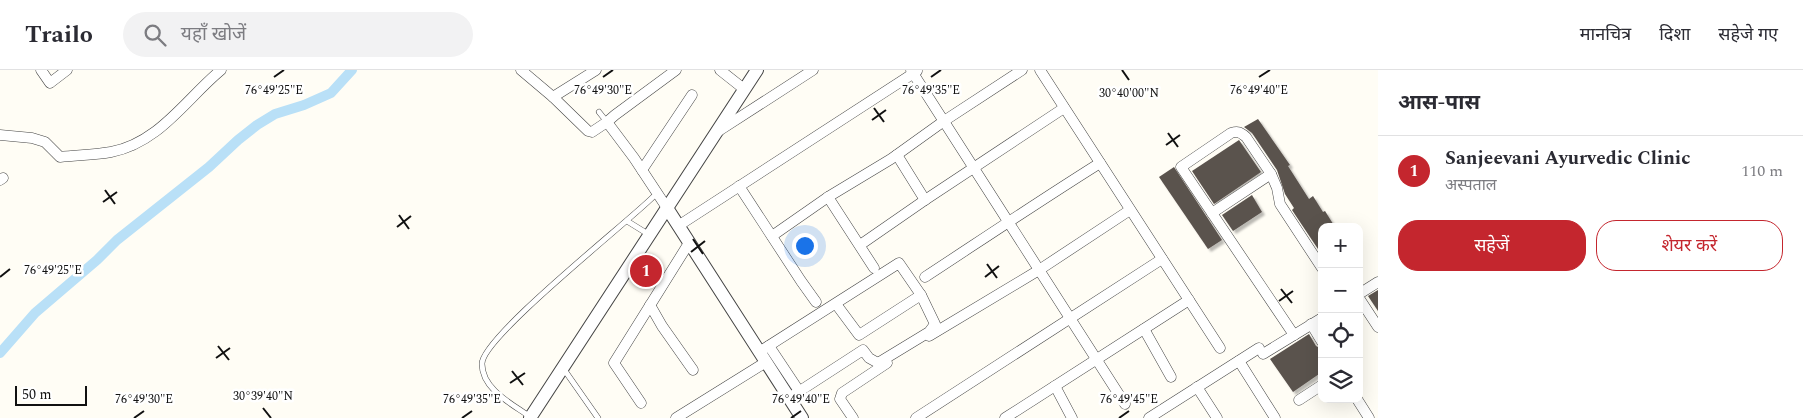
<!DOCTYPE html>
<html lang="hi">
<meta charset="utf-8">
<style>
:root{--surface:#fff;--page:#f2f2f3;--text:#2b2b33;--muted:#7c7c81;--line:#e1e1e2;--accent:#c4262e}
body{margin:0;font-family:Spectral,"Noto Sans Devanagari",serif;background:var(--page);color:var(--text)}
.controls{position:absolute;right:15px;bottom:15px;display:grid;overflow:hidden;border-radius:10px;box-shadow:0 5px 20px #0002}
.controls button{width:45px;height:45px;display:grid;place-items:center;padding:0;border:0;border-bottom:1px solid var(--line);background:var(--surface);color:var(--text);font:25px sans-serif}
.scale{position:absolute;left:15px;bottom:12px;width:72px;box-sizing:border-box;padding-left:5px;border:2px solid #111;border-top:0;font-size:14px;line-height:18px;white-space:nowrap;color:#111;-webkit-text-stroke:4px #fff;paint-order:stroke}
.you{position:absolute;left:804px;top:175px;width:18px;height:18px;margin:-12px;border:4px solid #fff;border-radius:50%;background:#1a73e8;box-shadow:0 0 0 8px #1a73e833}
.badge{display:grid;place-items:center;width:32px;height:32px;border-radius:50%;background:var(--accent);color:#fff;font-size:16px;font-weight:700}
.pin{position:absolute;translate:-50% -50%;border:2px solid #fff;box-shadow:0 1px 5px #0006}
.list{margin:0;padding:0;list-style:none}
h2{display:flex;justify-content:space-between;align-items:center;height:65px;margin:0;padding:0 20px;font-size:21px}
h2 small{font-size:16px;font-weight:400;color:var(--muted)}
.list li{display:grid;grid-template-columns:32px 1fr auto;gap:15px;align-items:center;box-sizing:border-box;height:70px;padding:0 20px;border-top:1px solid var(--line)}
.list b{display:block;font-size:19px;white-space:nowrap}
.list p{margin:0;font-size:16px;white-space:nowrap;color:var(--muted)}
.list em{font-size:16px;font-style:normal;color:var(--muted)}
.actions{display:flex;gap:10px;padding:15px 20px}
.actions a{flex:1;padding:11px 0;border:1px solid var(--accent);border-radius:20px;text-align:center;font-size:18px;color:var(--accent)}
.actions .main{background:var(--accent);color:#fff}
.icon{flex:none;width:28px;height:28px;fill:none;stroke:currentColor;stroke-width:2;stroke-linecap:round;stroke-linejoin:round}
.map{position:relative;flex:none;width:1378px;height:348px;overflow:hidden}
header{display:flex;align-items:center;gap:30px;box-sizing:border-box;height:70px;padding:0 25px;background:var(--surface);border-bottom:1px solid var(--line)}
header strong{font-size:24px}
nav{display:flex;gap:28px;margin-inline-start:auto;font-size:18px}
.search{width:350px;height:45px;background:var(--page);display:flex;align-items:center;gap:12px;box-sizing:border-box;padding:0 18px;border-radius:28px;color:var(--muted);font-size:19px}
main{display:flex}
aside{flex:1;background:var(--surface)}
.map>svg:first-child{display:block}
</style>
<header>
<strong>Trailo</strong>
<div class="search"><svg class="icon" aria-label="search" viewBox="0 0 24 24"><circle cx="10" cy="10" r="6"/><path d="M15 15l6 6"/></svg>यहाँ खोजें</div>
<nav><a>मानचित्र</a><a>दिशा</a><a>सहेजे गए</a></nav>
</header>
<main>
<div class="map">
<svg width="1378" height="348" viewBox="0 0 1378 348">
<defs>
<filter id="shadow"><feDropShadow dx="3" dy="3" stdDeviation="1" flood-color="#0004"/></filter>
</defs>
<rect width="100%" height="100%" fill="#fffdf5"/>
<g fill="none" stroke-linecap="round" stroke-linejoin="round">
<polyline stroke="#b9e0f7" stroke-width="10" points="0,283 35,243 97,190 117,170 209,97 238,70 257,55 275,44 304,35 331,23 352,0"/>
</g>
<g fill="#5a524d" filter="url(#shadow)">
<polygon points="1258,49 1290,95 1288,96 1309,129 1313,126 1323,142 1325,141 1335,157 1322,157 1322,185 1292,140 1294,138 1285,124 1277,100 1252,63 1244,57"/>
<polygon points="1239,70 1261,102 1214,134 1192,101"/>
<polygon points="1174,97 1222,170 1208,179 1159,107"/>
<polygon points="1252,125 1262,142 1233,161 1222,145"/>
<polygon points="644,191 657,201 650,211 637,201"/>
<polygon points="1378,220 1378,241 1368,226"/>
<polygon points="1309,264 1316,276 1320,278 1318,280 1322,285 1322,302 1293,322 1270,289"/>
</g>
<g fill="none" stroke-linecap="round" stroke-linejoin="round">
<defs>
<g id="service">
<polyline points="599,42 607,52"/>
<polyline points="627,151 648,164"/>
<polyline points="563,298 598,348"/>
<path d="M529 346C512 334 482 319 482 294 481 268 627 153 653 127"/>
</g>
<g id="minor">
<polyline points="41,0 50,13 67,0"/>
<polyline points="521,0 553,27 596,0"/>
<polyline points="720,0 744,19"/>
<polyline points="911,0 1125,334"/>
<polyline points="1040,0 1220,278"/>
<polyline points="553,27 588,61 592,62 607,52"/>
<polyline points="717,62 813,0"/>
<path d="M0 65 32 68 45 72 60 87C77 85 94 85 111 82 159 73 186 29 221 0"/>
<polyline points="897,85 925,130"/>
<polyline points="642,100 692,25"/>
<polyline points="0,110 3,108"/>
<polyline points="739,116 801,211 816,232"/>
<polyline points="828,127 874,198"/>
<polyline points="667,138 634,88 607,52 615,45 676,0"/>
<polyline points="1212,143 1271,104"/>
<polyline points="678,156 917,1"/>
<polyline points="772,166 828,127 891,89 944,51 1022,0"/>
<polyline points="860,175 925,130 1064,38"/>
<path d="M925 207C983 169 1041 130 1100 93"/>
<polyline points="1359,224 1378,212"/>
<polyline points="1359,228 1378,257"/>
<polyline points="836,234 859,265 921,225"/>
<polyline points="650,235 662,256 693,300"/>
<polyline points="1311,254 1322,272"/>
<polyline points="1144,259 1171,307"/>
<path d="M1294 265 1181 97 1231 63C1238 61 1240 62 1246 67L1271 104 1277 118 1280 134 1322 198"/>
<polyline points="929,266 1039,200 1130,140"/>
<polyline points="769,276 799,321"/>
<polyline points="759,282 899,193 921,225 935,254 929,262 878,293 869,288 863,280 789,328"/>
<polyline points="1263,284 1322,248"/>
<polyline points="1239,291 1275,348"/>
<polyline points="1055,316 1072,348"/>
<polyline points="1197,317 1217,348"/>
<polyline points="1357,329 1369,348"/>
<polyline points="1299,330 1322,315"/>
<polyline points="641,333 614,293 689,173"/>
<polyline points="676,348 766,292"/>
<polyline points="853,348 840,329 842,323 887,293"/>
<polyline points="916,348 1162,189"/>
<polyline points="1005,348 1189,230"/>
<polyline points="1149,348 1259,278"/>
</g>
<g id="tertiary">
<polyline points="667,138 802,348"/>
<polyline points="530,348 757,0"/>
</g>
</defs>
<use href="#service" stroke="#444" stroke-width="6"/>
<use href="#minor" stroke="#444" stroke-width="11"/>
<use href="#tertiary" stroke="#444" stroke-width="14"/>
<use href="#service" stroke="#fff" stroke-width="5"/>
<use href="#minor" stroke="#fff" stroke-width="10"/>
<use href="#tertiary" stroke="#fff" stroke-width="12"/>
</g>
<path fill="none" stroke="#111" stroke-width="2" d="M1122 0 1129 10M274 7 284 0M603 7 613 0M931 7 941 0M1259 7 1270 0M874 38 884 52M872 50 886 40M1168 63 1178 77M1166 75 1180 65M105 120 115 134M103 132 117 122M399 145 409 159M397 157 411 146M693 169 703 184M691 182 705 171M987 194 997 208M0 207 10 199M985 207 999 196M1281 219 1292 233M1279 231 1293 221M218 276 229 290M216 288 230 278M512 301 523 315M510 313 525 303M263 338 271 348M134 348 144 341M462 348 472 341M791 348 801 341M1119 348 1129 341"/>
<g font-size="12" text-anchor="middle" fill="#111" stroke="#fff" stroke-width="5" stroke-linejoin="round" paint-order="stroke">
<text x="274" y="24">76°49'25"E</text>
<text x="931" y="24">76°49'35"E</text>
<text x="603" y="24">76°49'30"E</text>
<text x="1259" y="24">76°49'40"E</text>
<text x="1129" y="27">30°40'00"N</text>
<text x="53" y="204">76°49'25"E</text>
<text x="263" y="330">30°39'40"N</text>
<text x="144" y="333">76°49'30"E</text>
<text x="472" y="333">76°49'35"E</text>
<text x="801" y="333">76°49'40"E</text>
<text x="1129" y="333">76°49'45"E</text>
</g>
</svg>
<div class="controls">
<button>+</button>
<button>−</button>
<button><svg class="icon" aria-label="locate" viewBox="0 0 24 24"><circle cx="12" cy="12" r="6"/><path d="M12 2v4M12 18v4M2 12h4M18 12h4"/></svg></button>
<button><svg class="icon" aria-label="layers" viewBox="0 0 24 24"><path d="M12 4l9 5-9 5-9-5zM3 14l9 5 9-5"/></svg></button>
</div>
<div class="scale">50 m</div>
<div class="you"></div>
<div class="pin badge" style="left:646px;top:201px">1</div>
</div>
<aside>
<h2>आस-पास<small></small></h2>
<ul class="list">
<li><span class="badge">1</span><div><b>Sanjeevani Ayurvedic Clinic</b><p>अस्पताल</p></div><em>110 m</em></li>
</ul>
<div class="actions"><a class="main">सहेजें</a><a>शेयर करें</a></div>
</aside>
</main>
